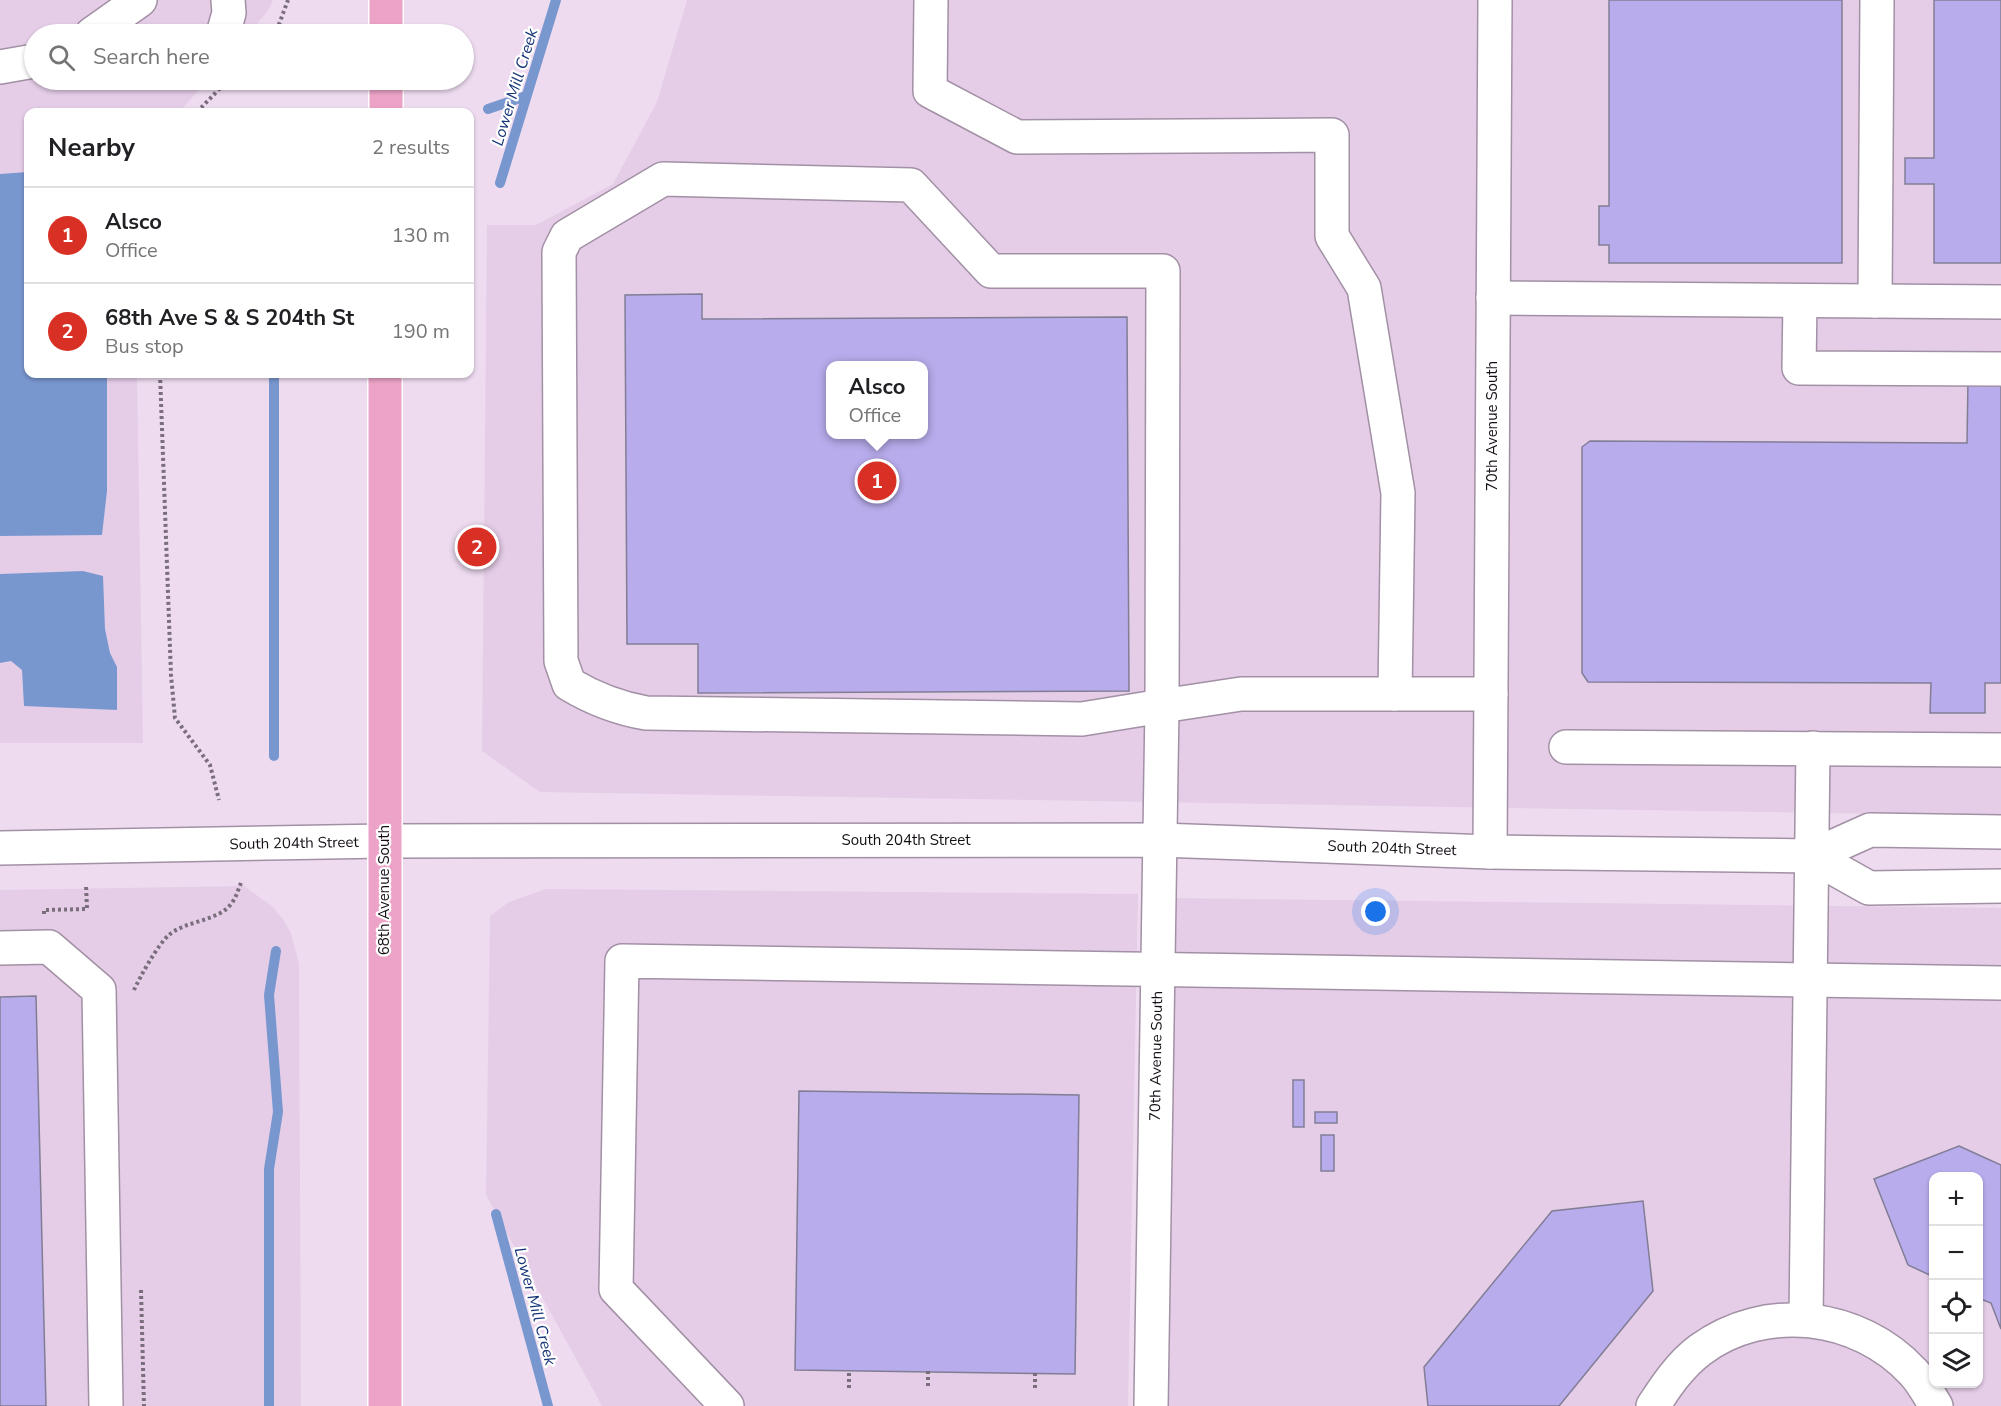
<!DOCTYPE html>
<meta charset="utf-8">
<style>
:root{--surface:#fff;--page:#f6f6f6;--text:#202124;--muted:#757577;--line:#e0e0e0;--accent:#d93025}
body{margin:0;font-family:"Nunito Sans",sans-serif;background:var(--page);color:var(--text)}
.controls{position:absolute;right:18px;bottom:18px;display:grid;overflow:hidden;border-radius:12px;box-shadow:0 2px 4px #0004}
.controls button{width:54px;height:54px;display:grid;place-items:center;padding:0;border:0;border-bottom:2px solid var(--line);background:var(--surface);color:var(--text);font:30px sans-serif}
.you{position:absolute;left:1376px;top:912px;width:21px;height:21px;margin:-15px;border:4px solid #fff;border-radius:50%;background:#1a73e8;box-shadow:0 0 0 9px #1a73e833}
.badge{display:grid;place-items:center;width:39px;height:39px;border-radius:50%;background:var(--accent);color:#fff;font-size:20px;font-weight:700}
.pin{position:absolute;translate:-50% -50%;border:3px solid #fff;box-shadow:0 2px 6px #0006}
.popup{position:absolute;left:826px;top:361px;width:102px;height:78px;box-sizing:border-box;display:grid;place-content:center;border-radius:12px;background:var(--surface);filter:drop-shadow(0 2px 4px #0005);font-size:20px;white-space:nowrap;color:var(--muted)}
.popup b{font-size:22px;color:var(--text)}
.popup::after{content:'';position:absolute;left:50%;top:100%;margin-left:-12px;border:12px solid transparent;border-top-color:var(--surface)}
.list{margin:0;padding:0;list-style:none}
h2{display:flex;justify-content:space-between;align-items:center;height:78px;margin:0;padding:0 24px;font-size:26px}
h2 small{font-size:20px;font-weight:400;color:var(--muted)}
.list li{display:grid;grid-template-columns:39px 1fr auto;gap:18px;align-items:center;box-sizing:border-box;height:96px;padding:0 24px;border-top:2px solid var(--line)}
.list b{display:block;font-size:22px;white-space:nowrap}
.list p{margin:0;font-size:20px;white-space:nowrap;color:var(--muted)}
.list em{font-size:20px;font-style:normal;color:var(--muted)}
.icon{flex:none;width:33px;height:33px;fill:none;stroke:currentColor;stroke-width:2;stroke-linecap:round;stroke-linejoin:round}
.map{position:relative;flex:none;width:2001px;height:1406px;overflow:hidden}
.search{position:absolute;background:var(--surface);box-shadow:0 2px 4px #0004;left:24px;top:24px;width:450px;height:66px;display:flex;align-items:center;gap:15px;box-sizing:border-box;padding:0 21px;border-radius:33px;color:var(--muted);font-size:22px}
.panel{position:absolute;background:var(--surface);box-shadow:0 2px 4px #0004;left:24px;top:108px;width:450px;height:270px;border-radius:12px}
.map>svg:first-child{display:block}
</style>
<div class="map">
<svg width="2001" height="1406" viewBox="0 0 2001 1406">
<rect width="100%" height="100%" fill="#eedbf0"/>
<g fill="#e5cde8" fill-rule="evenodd">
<polygon points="0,0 273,0 268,11 248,34 34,34 34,80 208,80 179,112 28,112 28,374 137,374 143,743 0,743"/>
<path d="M687 0H2001V816L540 792 482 751 487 225H536L613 184 657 102ZM830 366H924V434H830Z"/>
<polygon points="244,886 272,906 283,919 291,933 299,964 301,1406 0,1406 0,890"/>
<polygon points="546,889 1138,894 1128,1406 602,1406 486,1195 490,916 509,902"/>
<path d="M1173 898 2001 908V1406H1167ZM1934 1176H1978V1384H1934Z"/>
</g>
<g fill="#7997cf">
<polygon points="28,172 28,374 107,374 107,491 102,535 0,536 0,174"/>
<polygon points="83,571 103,576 105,629 110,653 117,667 117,710 24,706 22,670 11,661 0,663 0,574"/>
</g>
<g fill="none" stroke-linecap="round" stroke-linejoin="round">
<g stroke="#7997cf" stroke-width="10">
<polyline points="488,109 526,96"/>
<polyline points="500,183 556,0"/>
<polyline points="274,374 274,756"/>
<polyline points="496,1214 548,1406"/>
<polyline points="269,1406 269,1169 278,1112 269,995 276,951"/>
</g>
</g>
<g fill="#b8acec" stroke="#817d95" stroke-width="1.5" fill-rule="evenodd">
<polygon points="1609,0 1842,0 1842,263 1609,263 1609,245 1599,245 1599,206 1609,206"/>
<polygon points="1934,0 2001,0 2001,263 1934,263 1934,184 1905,184 1905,158 1934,158"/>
<path d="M702 294V319L1127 317 1129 691 698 693V644H627L625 295ZM830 366H924V434H830Z"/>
<polygon points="1968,380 2001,380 2001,683 1985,683 1985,713 1930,713 1931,683 1588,682 1582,673 1582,447 1590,441 1967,443"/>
<polygon points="36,996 46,1406 0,1406 0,997"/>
<rect x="1293" y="1080" width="11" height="47"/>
<polygon points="799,1091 1079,1095 1075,1374 795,1370"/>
<rect x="1315" y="1112" width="22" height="11"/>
<rect x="1321" y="1135" width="13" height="36"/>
<polygon points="1959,1146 2001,1165 2001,1329 1991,1303 1978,1298 1978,1176 1934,1176 1934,1277 1908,1265 1874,1179"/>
<polygon points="1643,1201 1653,1291 1559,1406 1428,1406 1424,1367 1552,1211"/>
</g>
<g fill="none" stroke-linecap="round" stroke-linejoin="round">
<defs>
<g id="minor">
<polyline points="931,0 930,91 1017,137 1332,135 1332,236 1364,288 1398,493 1395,694"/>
<polyline points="92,34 140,0"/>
<polyline points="223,34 229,13 228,0"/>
<polyline points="0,67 34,61"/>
<polyline points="1493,298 2001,302"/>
<polyline points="1800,301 1799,368 2001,369"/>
<polyline points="1875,301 1877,0"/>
<polyline points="1566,747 2001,750"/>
<polyline points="0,848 384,841 1160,840 1490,852 1812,856 1870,830 2001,832"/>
<polyline points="1490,852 1495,0"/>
<polyline points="1812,856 1869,888 2001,886"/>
<polyline points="0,948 49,947 99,990 106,1406"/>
<polyline points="1806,1319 1813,748"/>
<polyline points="727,1406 616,1289 622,961 2001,983"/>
<path d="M1151 1406 1162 706 1082 719 646 713C617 708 594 699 569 684L561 661 559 252 567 236 663 179 911 185 991 271H1163L1162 706 1241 694H1491"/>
<path d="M1653 1406C1666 1386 1680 1365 1700 1350 1765 1302 1858 1313 1913 1372 1922 1381 1929 1395 1936 1406"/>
</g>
<g id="major">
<polyline points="386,34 386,0"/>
<polyline points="386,112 386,80"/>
<polyline points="385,1406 385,374"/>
</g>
</defs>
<use href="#minor" stroke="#a290a5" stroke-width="36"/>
<use href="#major" stroke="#fff" stroke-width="36"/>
<g stroke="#7a6e7c" stroke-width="4" stroke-dasharray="3 3" stroke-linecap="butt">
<polyline points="271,34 278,27 288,0"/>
<polyline points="197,112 228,80"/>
<polyline points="160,374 171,675 175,718 210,765 219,800"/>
<polyline points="44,914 44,910 87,909 86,885"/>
<path d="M134 990C140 977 158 944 169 935 184 921 219 921 231 904 236 898 238 890 241 883"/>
<polyline points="141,1290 144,1406"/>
<polyline points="928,1371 928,1389"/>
<polyline points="1035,1373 1035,1391"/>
<polyline points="849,1388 849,1371"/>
</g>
<use href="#minor" stroke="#fff" stroke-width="33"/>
<use href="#major" stroke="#eca3c7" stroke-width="33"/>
</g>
<g text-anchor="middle" stroke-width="4.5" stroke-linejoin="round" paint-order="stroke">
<g font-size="15" fill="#140e15" stroke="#fff">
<text transform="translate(1492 426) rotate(-90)" y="5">70th Avenue South</text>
<text x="906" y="845">South 204th Street</text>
<text transform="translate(294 843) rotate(-1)" y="5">South 204th Street</text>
<text transform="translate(1392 848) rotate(2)" y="5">South 204th Street</text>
<text transform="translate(384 890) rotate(-90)" y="5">68th Avenue South</text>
<text transform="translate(1156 1056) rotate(-89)" y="5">70th Avenue South</text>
</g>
<g font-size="16" font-style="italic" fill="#153578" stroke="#fff">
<text transform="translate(514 87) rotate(-73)" y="6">Lower Mill Creek</text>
<text transform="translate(536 1306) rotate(75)" y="6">Lower Mill Creek</text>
</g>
</g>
</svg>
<div class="controls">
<button>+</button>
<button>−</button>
<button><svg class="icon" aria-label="locate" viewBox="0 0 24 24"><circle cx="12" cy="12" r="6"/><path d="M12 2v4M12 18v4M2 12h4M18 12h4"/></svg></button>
<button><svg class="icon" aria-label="layers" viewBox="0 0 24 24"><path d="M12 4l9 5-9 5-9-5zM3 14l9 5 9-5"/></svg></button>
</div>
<div class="you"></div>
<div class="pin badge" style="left:877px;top:481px">1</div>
<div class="popup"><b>Alsco</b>Office</div>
<div class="pin badge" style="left:477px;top:547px">2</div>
<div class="search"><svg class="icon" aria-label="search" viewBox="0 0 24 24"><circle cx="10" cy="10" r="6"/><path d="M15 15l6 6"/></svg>Search here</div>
<section class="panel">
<h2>Nearby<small>2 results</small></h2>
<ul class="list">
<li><span class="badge">1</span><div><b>Alsco</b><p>Office</p></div><em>130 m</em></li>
<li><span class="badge">2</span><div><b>68th Ave S &amp; S 204th St</b><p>Bus stop</p></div><em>190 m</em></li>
</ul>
</section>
</div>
